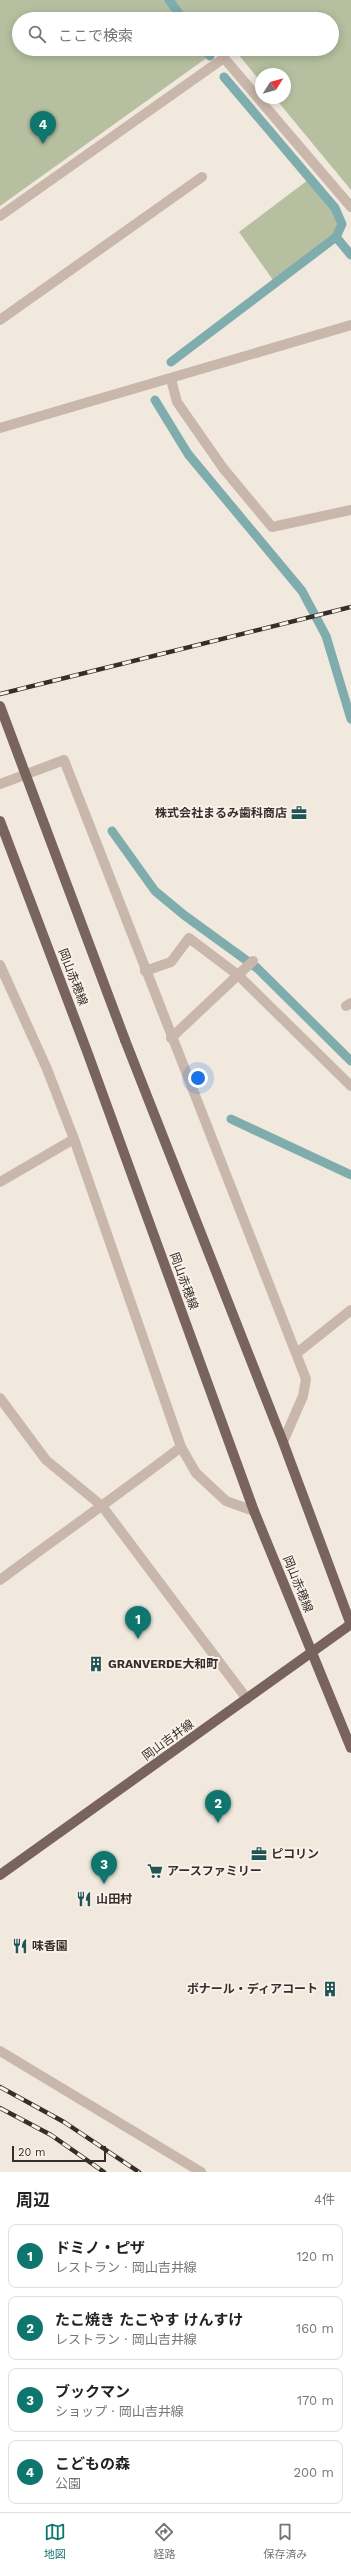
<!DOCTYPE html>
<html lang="ja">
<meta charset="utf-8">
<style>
:root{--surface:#fff;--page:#f2f2f2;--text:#222;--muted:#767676;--line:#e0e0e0;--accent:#0f766e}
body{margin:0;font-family:"Work Sans","Noto Sans JP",sans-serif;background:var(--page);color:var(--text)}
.compass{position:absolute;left:255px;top:68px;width:36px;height:36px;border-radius:50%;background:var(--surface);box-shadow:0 2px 10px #0003;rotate:53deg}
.scale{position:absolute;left:12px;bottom:10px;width:94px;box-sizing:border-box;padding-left:4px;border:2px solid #372d29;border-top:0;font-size:11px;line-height:14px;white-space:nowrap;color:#372d29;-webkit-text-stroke:3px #f9f2ea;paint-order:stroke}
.you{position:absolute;left:198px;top:1078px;width:14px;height:14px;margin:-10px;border:3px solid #fff;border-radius:50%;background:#1a73e8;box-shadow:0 0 0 6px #1a73e833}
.badge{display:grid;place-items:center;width:26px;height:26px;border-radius:50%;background:var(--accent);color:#fff;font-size:13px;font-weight:700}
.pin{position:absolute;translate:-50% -33px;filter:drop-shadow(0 1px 2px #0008)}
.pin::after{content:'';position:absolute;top:21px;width:14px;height:12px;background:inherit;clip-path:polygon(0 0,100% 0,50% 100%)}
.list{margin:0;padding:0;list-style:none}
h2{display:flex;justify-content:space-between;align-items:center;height:52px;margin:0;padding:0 16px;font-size:17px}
h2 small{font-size:13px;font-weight:400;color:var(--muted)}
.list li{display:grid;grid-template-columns:26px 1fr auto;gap:12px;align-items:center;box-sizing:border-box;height:64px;margin:0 8px 8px;padding:0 8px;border:1px solid var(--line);border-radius:8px}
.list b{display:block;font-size:15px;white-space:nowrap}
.list p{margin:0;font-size:13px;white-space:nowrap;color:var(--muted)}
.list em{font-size:13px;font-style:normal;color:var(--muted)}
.icon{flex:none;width:22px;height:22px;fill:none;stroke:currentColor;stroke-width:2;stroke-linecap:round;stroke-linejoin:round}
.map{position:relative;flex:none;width:351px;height:2172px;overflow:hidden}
.search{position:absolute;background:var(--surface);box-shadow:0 2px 10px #0003;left:12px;right:12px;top:12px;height:44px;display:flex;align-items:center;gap:10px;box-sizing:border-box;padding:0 14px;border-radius:22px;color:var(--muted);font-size:15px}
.sheet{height:340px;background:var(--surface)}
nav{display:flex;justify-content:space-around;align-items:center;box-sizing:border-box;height:56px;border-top:1px solid var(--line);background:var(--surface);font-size:11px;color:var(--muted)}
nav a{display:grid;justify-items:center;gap:2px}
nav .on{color:var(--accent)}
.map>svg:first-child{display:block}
</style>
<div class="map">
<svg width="351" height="2172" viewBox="0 0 351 2172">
<rect width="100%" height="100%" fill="#f1e8de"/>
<g fill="#b6bf9f">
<polygon points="0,0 351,0 351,190 275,98 285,98 285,74 261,74 261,82 234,49 332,49 332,19 19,19 19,49 219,49 0,206"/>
<polygon points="308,180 333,209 339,224 336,232 273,280 239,232"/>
</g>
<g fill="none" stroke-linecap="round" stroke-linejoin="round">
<g stroke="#7facad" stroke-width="9">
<polyline points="169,0 183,19"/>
<polyline points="204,49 210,56"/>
<polyline points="224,77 335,208 342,224 336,237"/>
<polyline points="171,362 336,237 351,255"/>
<polyline points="155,400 188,454 302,591 326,636 351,719"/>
<polyline points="112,831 155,891 184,915 257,968 351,1061"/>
<polyline points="231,1119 351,1175"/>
</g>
<g stroke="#c9b7ab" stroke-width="10">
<polyline points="0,216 224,58 351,207"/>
<polyline points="0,320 202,177"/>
<polyline points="171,379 177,402 223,468 272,527 351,510"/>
<polyline points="0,428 351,325"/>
<polyline points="0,784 64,760 306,1379 303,1396 283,1442"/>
<polyline points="0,965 47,1069 74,1139 181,1447 196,1473 226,1501 254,1511"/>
<polyline points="145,971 171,962 189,938 238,975 253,961"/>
<polyline points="346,1006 351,1003"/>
<polyline points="171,1038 238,975 351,1086"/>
<polyline points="0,1182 74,1139"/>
<polyline points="297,1353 351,1310"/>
<polyline points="0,1398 46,1460 102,1506 247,1699"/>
<path d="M0 1580C60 1535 121 1493 181 1447"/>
<polyline points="0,2051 201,2172"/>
</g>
<g stroke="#78645c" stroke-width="10">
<polyline points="0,821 88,1054 254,1511 351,1748"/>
<polyline points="125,1040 283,1442 351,1625"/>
<polyline points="0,1875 351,1624"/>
</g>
<defs>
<g id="rail">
<polyline points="0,694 351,607"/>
<polyline points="0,2087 64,2122 139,2172"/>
<polyline points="0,2108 51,2135 104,2172"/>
</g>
</defs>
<use href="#rail" stroke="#372d29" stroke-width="4.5"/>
<use href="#rail" stroke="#f9f2ea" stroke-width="3" stroke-dasharray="9" stroke-linecap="butt"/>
<polyline stroke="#78645c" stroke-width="10" points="0,706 125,1040"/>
</g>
<defs>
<symbol id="office-bare" viewBox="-9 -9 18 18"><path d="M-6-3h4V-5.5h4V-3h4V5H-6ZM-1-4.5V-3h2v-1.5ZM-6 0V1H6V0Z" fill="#215456" stroke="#f9f2ea" stroke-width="2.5" paint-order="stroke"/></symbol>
<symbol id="building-bare" viewBox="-9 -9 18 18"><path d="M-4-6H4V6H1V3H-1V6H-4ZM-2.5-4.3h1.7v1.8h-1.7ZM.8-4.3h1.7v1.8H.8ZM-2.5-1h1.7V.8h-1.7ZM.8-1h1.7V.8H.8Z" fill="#215456" stroke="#f9f2ea" stroke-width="2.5" paint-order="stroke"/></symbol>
<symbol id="supermarket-bare" viewBox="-9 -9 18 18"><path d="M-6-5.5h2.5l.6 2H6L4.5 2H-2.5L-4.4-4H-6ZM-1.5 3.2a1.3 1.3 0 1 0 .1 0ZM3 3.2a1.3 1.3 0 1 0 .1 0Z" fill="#215456" stroke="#f9f2ea" stroke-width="2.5" paint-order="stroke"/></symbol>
<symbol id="restaurant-bare" viewBox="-9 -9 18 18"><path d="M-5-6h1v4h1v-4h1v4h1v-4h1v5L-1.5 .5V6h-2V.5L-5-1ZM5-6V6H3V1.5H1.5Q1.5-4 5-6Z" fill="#215456" stroke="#f9f2ea" stroke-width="2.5" paint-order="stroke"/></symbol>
</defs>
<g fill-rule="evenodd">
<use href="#office-bare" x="288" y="802" width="22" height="22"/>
<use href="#building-bare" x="85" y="1653" width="22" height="22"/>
<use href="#office-bare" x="248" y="1843" width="22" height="22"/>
<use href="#supermarket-bare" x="144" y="1860" width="22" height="22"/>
<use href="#restaurant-bare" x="73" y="1888" width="22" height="22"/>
<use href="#restaurant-bare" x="9" y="1935" width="22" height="22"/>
<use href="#building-bare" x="319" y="1978" width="22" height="22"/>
</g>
<g text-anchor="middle" stroke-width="4" stroke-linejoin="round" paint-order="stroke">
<g font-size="12" font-weight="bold" fill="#372d29" stroke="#f9f2ea" text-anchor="start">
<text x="287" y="817" text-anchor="end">株式会社まるみ歯科商店</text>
<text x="108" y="1668">GRANVERDE大和町</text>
<text x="271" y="1858">ピコリン</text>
<text x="167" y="1875">アースファミリー</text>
<text x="96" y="1903">山田村</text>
<text x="32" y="1950">味香園</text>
<text x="318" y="1993" text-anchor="end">ボナール・ディアコート</text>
</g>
<g font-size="12" fill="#372d29" stroke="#f9f2ea">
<text transform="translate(73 977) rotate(69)" y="4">岡山赤穂線</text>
<text transform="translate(184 1281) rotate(70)" y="4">岡山赤穂線</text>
<text transform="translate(298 1584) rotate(68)" y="4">岡山赤穂線</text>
<text transform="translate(168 1740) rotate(-36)" y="4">岡山吉井線</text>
</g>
</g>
</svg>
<svg class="compass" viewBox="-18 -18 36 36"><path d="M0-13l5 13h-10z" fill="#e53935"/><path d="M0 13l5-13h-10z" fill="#767676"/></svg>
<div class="scale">20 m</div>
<div class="you"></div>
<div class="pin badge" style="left:138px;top:1639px">1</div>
<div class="pin badge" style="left:218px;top:1823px">2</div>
<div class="pin badge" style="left:104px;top:1884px">3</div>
<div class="pin badge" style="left:43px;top:144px">4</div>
<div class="search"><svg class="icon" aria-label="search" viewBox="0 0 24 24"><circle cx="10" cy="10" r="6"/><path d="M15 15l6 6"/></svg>ここで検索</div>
</div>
<section class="sheet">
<h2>周辺<small>4件</small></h2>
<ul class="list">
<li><span class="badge">1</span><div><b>ドミノ・ピザ</b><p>レストラン · 岡山吉井線</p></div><em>120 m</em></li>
<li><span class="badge">2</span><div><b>たこ焼き たこやす けんすけ</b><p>レストラン · 岡山吉井線</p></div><em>160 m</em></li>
<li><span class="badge">3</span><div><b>ブックマン</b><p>ショップ · 岡山吉井線</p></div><em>170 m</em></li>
<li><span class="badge">4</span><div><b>こどもの森</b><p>公園</p></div><em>200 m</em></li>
</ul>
</section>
<nav>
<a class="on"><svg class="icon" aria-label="map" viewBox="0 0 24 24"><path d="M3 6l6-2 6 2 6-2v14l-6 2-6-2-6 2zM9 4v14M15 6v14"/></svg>地図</a>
<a><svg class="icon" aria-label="directions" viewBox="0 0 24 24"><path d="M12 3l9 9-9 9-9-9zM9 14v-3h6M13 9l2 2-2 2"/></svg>経路</a>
<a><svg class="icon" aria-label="saved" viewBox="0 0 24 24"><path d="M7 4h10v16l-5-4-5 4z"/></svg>保存済み</a>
</nav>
